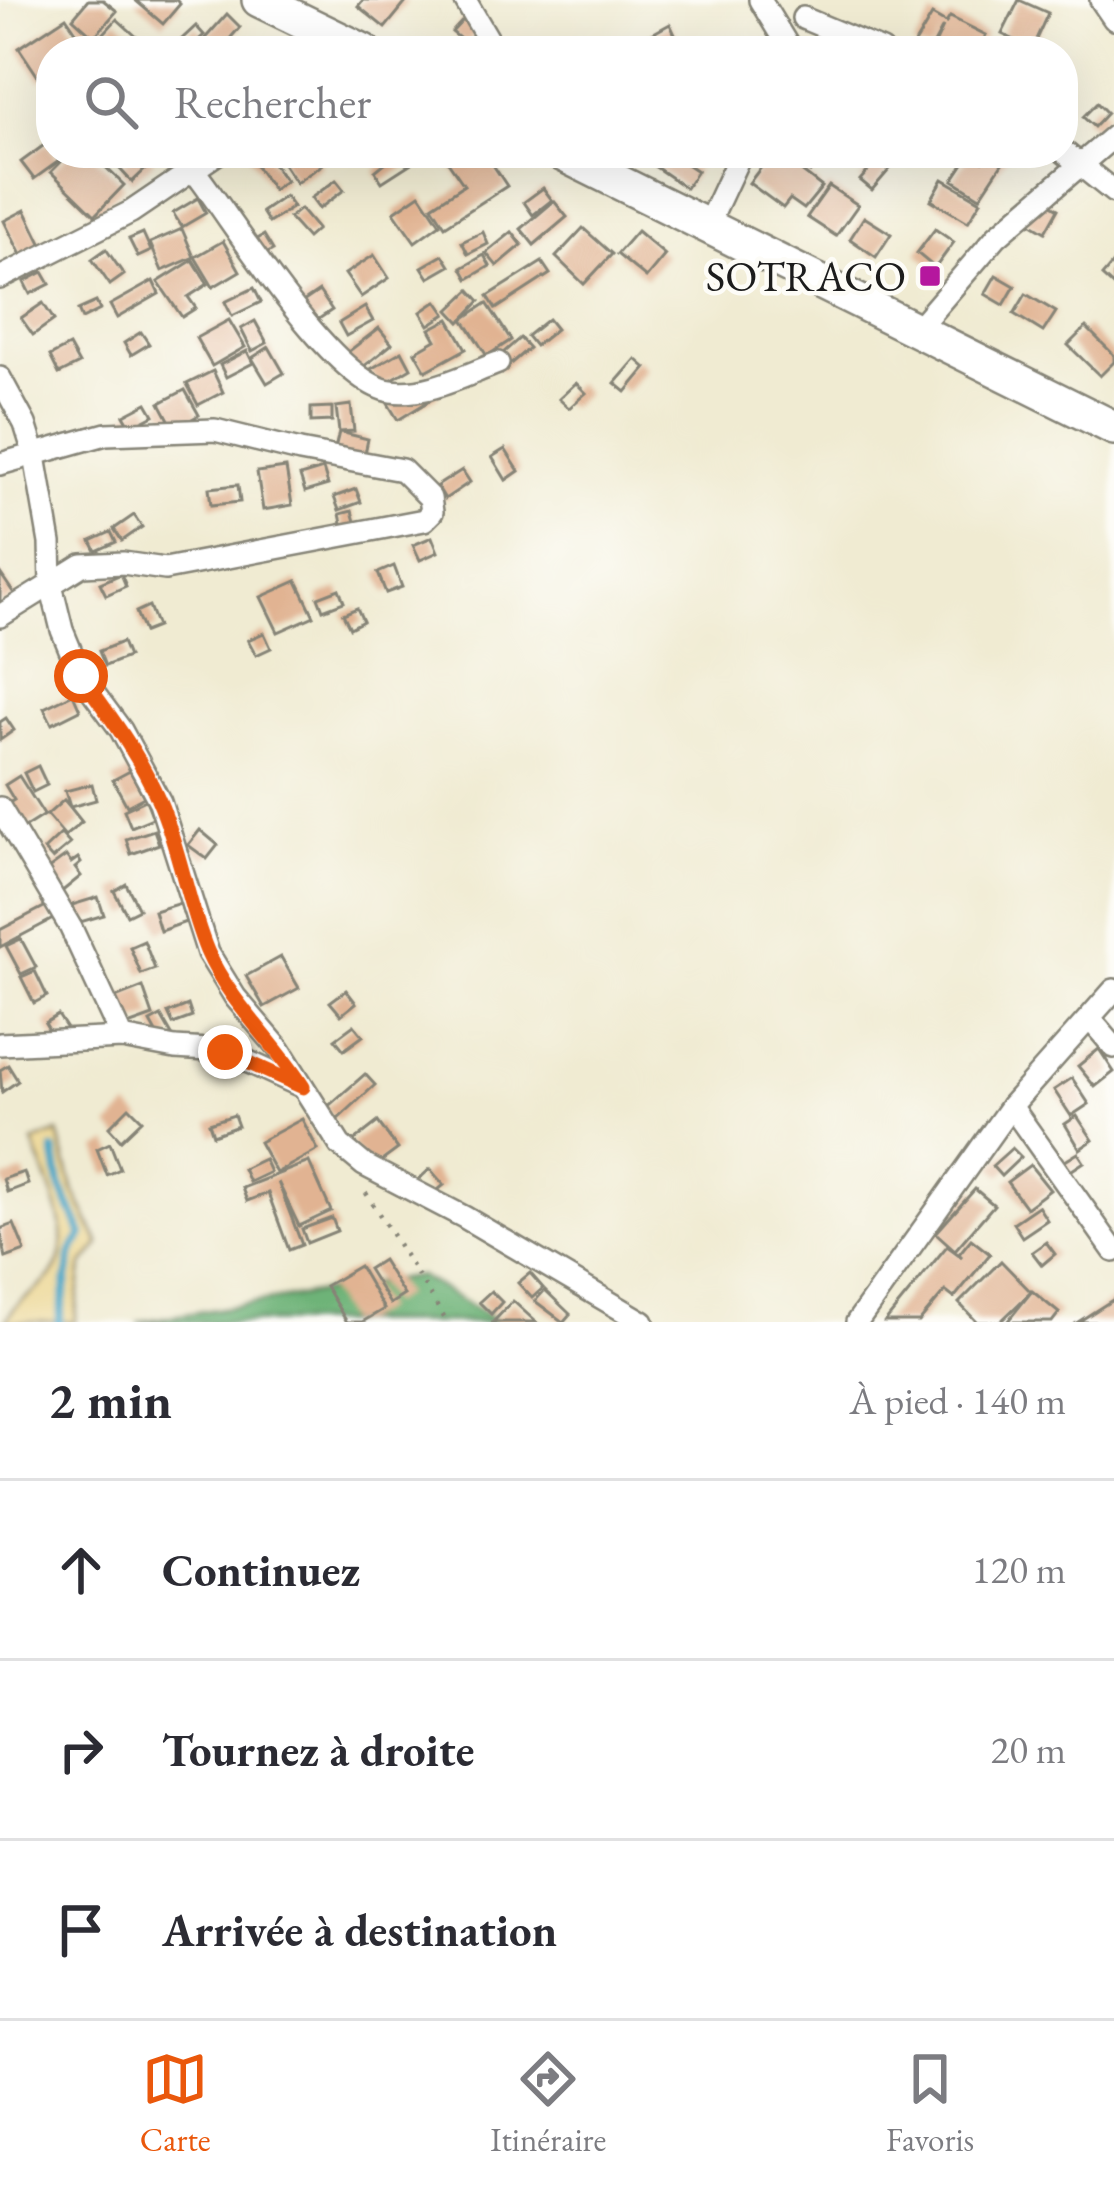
<!DOCTYPE html>
<html lang="fr">
<meta charset="utf-8">
<style>
:root{--surface:#fff;--page:#f2f2f3;--text:#2b2b33;--muted:#7c7c81;--line:#e1e1e2;--accent:#ea580c}
body{margin:0;font-family:"EB Garamond",serif;background:var(--page);color:var(--text)}
.stop{position:absolute;width:36px;height:36px;margin:-27px;border:9px solid #ea580c;border-radius:50%;background:#fff}
.stop.end{background:#ea580c;border-color:#fff;box-shadow:0 3px 12px #0008}
.list{margin:0;padding:0;list-style:none}
h2{display:flex;justify-content:space-between;align-items:center;height:156px;margin:0;padding:0 48px;font-size:51px}
h2 small{font-size:39px;font-weight:400;color:var(--muted)}
.list li{display:grid;grid-template-columns:78px 1fr auto;gap:36px;align-items:center;box-sizing:border-box;height:180px;padding:0 48px;border-top:3px solid var(--line)}
.list b{display:block;font-size:45px;white-space:nowrap}
.list em{font-size:39px;font-style:normal;color:var(--muted)}
.icon{flex:none;width:66px;height:66px;fill:none;stroke:currentColor;stroke-width:2;stroke-linecap:round;stroke-linejoin:round}
.map{position:relative;flex:none;width:1114px;height:1322px;overflow:hidden}
.search{position:absolute;background:var(--surface);box-shadow:0 12px 48px #0002;left:36px;right:36px;top:36px;height:132px;display:flex;align-items:center;gap:30px;box-sizing:border-box;padding:0 42px;border-radius:48px;color:var(--muted);font-size:45px}
.sheet{height:696px;background:var(--surface)}
nav{display:flex;justify-content:space-around;align-items:center;box-sizing:border-box;height:168px;border-top:3px solid var(--line);background:var(--surface);font-size:33px;color:var(--muted)}
nav a{display:grid;justify-items:center;gap:6px}
nav .on{color:var(--accent)}
.map>svg:first-child{display:block}
</style>
<div class="map">
<svg width="1114" height="1322" viewBox="0 0 1114 1322">
<rect width="100%" height="100%" fill="#fdfcf7"/>
<filter id="ink" filterUnits="userSpaceOnUse"><feTurbulence type="fractalNoise" baseFrequency=".00833" numOctaves="2"/><feDisplacementMap in="SourceGraphic" scale="24" xChannelSelector="R" yChannelSelector="G"/><feConvolveMatrix kernelMatrix="1 2 1 2 8 2 1 2 1" color-interpolation-filters="sRGB"/></filter>
<filter id="wash" filterUnits="userSpaceOnUse"><feTurbulence type="fractalNoise" baseFrequency=".004" numOctaves="4" result="noise"/><feDisplacementMap in="SourceGraphic" scale="48" xChannelSelector="R" yChannelSelector="G"/><feGaussianBlur stdDeviation="2.7" result="paint"/><feColorMatrix in="noise" values="0 0 0 0 0 0 0 0 0 0 0 0 0 0 0 0 0 1.4 0 .05"/><feComposite in="paint" operator="in"/></filter>
<g filter="url(#wash)">
<rect width="100%" height="100%" fill="#f0ebd2"/>
<polygon fill="#6eb378" stroke="#45684a" stroke-width="3" points="419,1276 499,1322 138,1322"/>
<path fill="#eeda9e" stroke="#857b5d" stroke-width="3" d="M58 1132 73 1189 100 1244 82 1266 75 1322H5C15 1301 35 1294 51 1276 81 1242 45 1179 33 1142Z"/>
<g fill="none" stroke-linecap="round" stroke-linejoin="round">
<polyline stroke="#4aa7c8" stroke-width="8" points="54,1150 60,1185 83,1235 72,1252 59,1322"/>
</g>
<g id="blocks">
<g fill="#e1b392">
<polygon points="88,0 103,0 117,11 94,37 73,18"/>
<polygon points="135,0 176,0 180,4 163,24"/>
<polygon points="363,0 408,0 385,28 358,6"/>
<polygon points="1019,0 1048,13 1032,48 1002,34"/>
<polygon points="227,14 240,27 219,51 207,51 200,44"/>
<polygon points="932,15 946,23 950,17 986,35 978,51 932,51 943,27 930,51 913,47"/>
<polygon points="66,17 89,51 51,51 51,74 41,81 19,48"/>
<polygon points="117,19 139,39 128,51 105,51 96,42"/>
<polygon points="464,19 477,31 466,44 452,32"/>
<polygon points="670,24 677,39 657,49 650,35"/>
<polygon points="196,26 204,35 191,47 194,51 169,51"/>
<polygon points="1097,103 1107,113 1094,127 1083,117"/>
<polygon points="47,143 59,161 34,179 21,162"/>
<polygon points="70,153 91,153 124,185 95,215 51,172"/>
<polygon points="134,153 146,153 154,161 132,182 119,168"/>
<polygon points="247,153 265,153 286,181 273,190"/>
<polygon points="289,153 313,153 322,165 296,183 280,159"/>
<polygon points="397,153 427,153 382,182 375,171"/>
<polygon points="449,153 471,153 474,157 485,153 507,186 445,226 432,206 464,185 444,156"/>
<polygon points="648,153 670,153 697,171 686,188 644,159"/>
<polygon points="772,153 778,153 822,187 804,209 790,199 783,208 749,183"/>
<polygon points="797,153 822,153 810,172 792,161"/>
<polygon points="884,153 901,156 872,190 860,180"/>
<polygon points="971,153 983,161 989,153 1009,153 980,197 953,180"/>
<polygon points="943,179 981,201 968,222 931,200"/>
<polygon points="336,180 344,190 319,209 311,198"/>
<polygon points="829,186 858,205 836,236 807,217"/>
<polygon points="543,188 552,200 533,215 524,202"/>
<polygon points="420,194 440,224 415,242 394,212"/>
<polygon points="285,196 293,207 269,223 262,212"/>
<polygon points="1038,197 1058,209 1045,232 1025,220"/>
<polygon points="198,198 206,213 182,227 173,213"/>
<polygon points="554,201 567,217 534,245 521,229"/>
<polygon points="300,209 317,229 307,238 289,218"/>
<polygon points="25,210 43,247 22,257 4,221"/>
<polygon points="864,217 891,234 876,257 850,239"/>
<polygon points="583,228 612,254 584,284 556,257"/>
<polygon points="182,229 194,257 162,271 150,243"/>
<polygon points="935,229 954,242 935,268 917,253"/>
<polygon points="637,231 665,255 646,278 617,254"/>
<polygon points="483,232 488,244 468,254 462,242"/>
<polygon points="512,232 522,245 497,266 486,253"/>
<polygon points="143,233 151,251 138,257 129,239"/>
<polygon points="264,235 273,250 259,258 251,243"/>
<polygon points="223,241 240,271 213,287 195,257"/>
<polygon points="106,249 124,275 110,285 92,259"/>
<polygon points="374,255 389,278 361,297 345,274"/>
<polygon points="443,255 450,266 429,278 422,267"/>
<polygon points="484,255 490,266 468,279 462,268"/>
<polygon points="193,260 208,284 188,297 196,308 182,317 158,282"/>
<polygon points="542,262 550,274 496,309 488,296"/>
<polygon points="1114,262 1114,287 1102,276"/>
<polygon points="43,272 50,284 30,294 24,282"/>
<polygon points="996,275 1015,286 1004,305 985,294"/>
<polygon points="153,281 159,294 117,318 110,305"/>
<polygon points="254,288 261,302 232,316 225,302"/>
<polygon points="470,290 480,301 460,322 449,310"/>
<polygon points="319,291 332,310 307,327 294,308"/>
<polygon points="1026,294 1056,312 1043,332 1014,314"/>
<polygon points="437,301 446,314 429,325 421,312"/>
<polygon points="96,302 100,310 82,319 78,310"/>
<polygon points="43,303 54,320 33,335 21,318"/>
<polygon points="487,303 511,340 487,356 463,319"/>
<polygon points="365,307 373,321 346,336 339,323"/>
<polygon points="449,319 466,349 426,371 415,352 436,340 430,329"/>
<polygon points="548,319 556,329 535,346 527,336"/>
<polygon points="229,320 245,347 212,366 196,338"/>
<polygon points="255,321 267,343 252,351 241,329"/>
<polygon points="1086,327 1114,355 1114,362 1100,376 1068,345"/>
<polygon points="379,328 392,344 357,372 344,355"/>
<polygon points="141,332 149,344 131,355 124,343"/>
<polygon points="520,338 529,348 502,371 494,361"/>
<polygon points="69,346 79,364 59,374 50,356"/>
<polygon points="269,347 284,373 267,383 252,358"/>
<polygon points="247,351 253,363 226,377 220,365"/>
<polygon points="402,351 411,368 379,387 369,370"/>
<polygon points="636,359 646,368 626,392 615,383"/>
<polygon points="213,371 223,392 198,405 187,384"/>
<polygon points="428,377 439,395 398,420 387,402"/>
<polygon points="576,383 586,393 569,408 559,399"/>
<polygon points="185,390 199,415 174,429 160,403"/>
<polygon points="147,403 154,415 131,427 124,415"/>
<polygon points="351,405 354,431 340,432 368,439 363,463 333,457 339,432 336,407"/>
<polygon points="332,407 332,421 311,422 311,408"/>
<polygon points="505,449 519,471 506,480 492,457"/>
<polygon points="286,468 292,505 263,510 257,472"/>
<polygon points="323,469 328,485 305,492 300,476"/>
<polygon points="462,470 470,482 445,499 437,486"/>
<polygon points="238,485 240,502 211,505 209,488"/>
<polygon points="356,489 361,502 339,510 334,497"/>
<polygon points="352,511 358,532 345,536 340,514"/>
<polygon points="134,515 142,527 122,541 114,529"/>
<polygon points="111,532 116,542 96,551 91,541"/>
<polygon points="432,537 438,552 420,560 413,545"/>
<polygon points="394,566 402,587 386,593 378,573"/>
<polygon points="0,573 15,595 0,605"/>
<polygon points="121,574 126,586 106,595 100,583"/>
<polygon points="297,581 314,616 278,632 261,597"/>
<polygon points="339,589 344,602 323,610 318,597"/>
<polygon points="149,606 157,627 144,632 136,612"/>
<polygon points="357,608 363,621 350,628 343,614"/>
<polygon points="264,633 271,648 256,655 248,640"/>
<polygon points="122,642 128,657 105,666 99,651"/>
<polygon points="73,694 80,710 52,724 44,708"/>
<polygon points="6,718 14,730 0,740 0,722"/>
<polygon points="38,766 47,785 33,792 24,773"/>
<polygon points="130,771 144,797 127,806 113,780"/>
<polygon points="19,776 44,815 17,832 1,808 14,800 5,785"/>
<polygon points="92,784 96,800 70,807 82,822 65,836 47,815 64,800 70,807 65,791"/>
<polygon points="146,800 153,818 131,827 124,810"/>
<polygon points="154,830 159,844 131,854 126,839"/>
<polygon points="200,830 218,845 207,859 188,845"/>
<polygon points="61,834 70,844 52,859 44,850"/>
<polygon points="66,856 71,863 78,858 81,863 75,868 81,876 60,893 44,872"/>
<polygon points="126,884 139,909 127,915 114,891"/>
<polygon points="98,897 104,915 77,923 72,905"/>
<polygon points="180,903 186,922 160,931 154,911"/>
<polygon points="46,906 53,919 0,947 0,930"/>
<polygon points="21,939 36,967 21,974 6,946"/>
<polygon points="144,941 155,969 141,974 130,947"/>
<polygon points="281,957 299,988 264,1007 246,976"/>
<polygon points="35,971 47,996 34,1003 21,977"/>
<polygon points="143,987 153,1016 125,1026 115,998"/>
<polygon points="346,990 356,1003 341,1015 330,1002"/>
<polygon points="188,1005 192,1017 173,1024 168,1013"/>
<polygon points="58,1015 69,1032 55,1040 45,1023"/>
<polygon points="161,1016 172,1035 161,1042 150,1022"/>
<polygon points="354,1025 363,1036 344,1050 335,1039"/>
<polygon points="1099,1049 1114,1072 1095,1087 1078,1066"/>
<polygon points="8,1065 18,1081 2,1092 0,1070"/>
<polygon points="365,1074 375,1085 337,1120 326,1108"/>
<polygon points="1072,1078 1089,1104 1071,1116 1054,1090"/>
<polygon points="129,1107 142,1120 121,1140 109,1127"/>
<polygon points="234,1115 238,1126 213,1135 209,1123"/>
<polygon points="1077,1116 1093,1140 1080,1149 1065,1124"/>
<polygon points="302,1119 318,1150 276,1173 259,1142"/>
<polygon points="378,1122 398,1149 371,1169 351,1143"/>
<polygon points="110,1143 120,1169 107,1175 97,1149"/>
<polygon points="1012,1148 1021,1157 1001,1176 992,1166"/>
<polygon points="1078,1153 1084,1162 1069,1172 1062,1163"/>
<polygon points="264,1159 270,1172 249,1182 243,1169"/>
<polygon points="309,1162 331,1211 299,1226 278,1182 302,1245 289,1250 268,1193 247,1201 242,1188"/>
<polygon points="1030,1165 1050,1190 1026,1208 1007,1182"/>
<polygon points="430,1169 444,1185 432,1195 418,1180"/>
<polygon points="24,1172 28,1184 7,1192 3,1179"/>
<polygon points="975,1189 994,1205 955,1250 936,1233"/>
<polygon points="1038,1206 1047,1220 1022,1237 1013,1223"/>
<polygon points="332,1218 337,1231 307,1243 302,1229"/>
<polygon points="14,1224 25,1251 6,1258 0,1229"/>
<polygon points="971,1239 990,1254 954,1298 945,1291 919,1322 885,1322 947,1246 962,1257 959,1254"/>
<polygon points="1046,1242 1055,1254 1042,1265 1032,1252"/>
<polygon points="382,1260 404,1295 390,1304 368,1269"/>
<polygon points="1001,1261 1031,1292 1000,1322 977,1322 959,1303"/>
<polygon points="359,1266 384,1309 362,1322 347,1322 325,1286"/>
<polygon points="530,1273 543,1288 532,1298 518,1283"/>
<polygon points="545,1290 570,1314 563,1322 535,1301"/>
<polygon points="491,1291 502,1302 491,1314 479,1302"/>
<polygon points="1032,1291 1059,1313 1052,1322 1007,1322"/>
<polygon points="1114,1299 1114,1322 1078,1322"/>
<polygon points="513,1301 536,1322 493,1322"/>
</g>
</g>
</g>
<g filter="url(#ink)">
<use href="#blocks" fill-opacity="0" stroke="#868477" stroke-width="3"/>
<g fill="none" stroke-linecap="round" stroke-linejoin="round">
<defs>
<g id="street">
<polyline points="465,0 495,51"/>
<polyline points="760,0 789,48"/>
<polyline points="1101,0 1114,19"/>
<polyline points="803,18 882,51"/>
<polyline points="1063,151 1114,192"/>
<path d="M195 172C233 220 332 384 391 391 427 396 465 375 498 363"/>
<polyline points="708,224 741,153"/>
<polyline points="0,278 131,212 218,153"/>
<polyline points="917,329 997,236 1114,136"/>
<polyline points="0,378 25,424 35,456 50,543 51,585 62,630 81,676 121,730 160,802 208,953 235,997 280,1050 340,1145 364,1165 464,1217 643,1322"/>
<polyline points="0,464 106,434 215,430 300,451 402,470 430,498 432,512 424,520 165,569 123,563 82,565 0,616"/>
<polyline points="0,808 71,928 122,1038"/>
<polyline points="1090,1019 1114,1047"/>
<polyline points="0,1044 122,1038 175,1048 225,1051 303,1087"/>
<polyline points="1011,1106 1114,1251"/>
<polyline points="857,1322 1011,1106 1114,990"/>
</g>
<g id="secondary">
<polyline points="259,0 364,51"/>
<polyline points="560,153 1114,428"/>
</g>
</defs>
<use href="#street" stroke="#868477" stroke-width="26"/>
<use href="#secondary" stroke="#868477" stroke-width="38"/>
<polyline stroke="#868477" stroke-width="4.5" stroke-dasharray="3 9" stroke-linecap="butt" points="366,1193 447,1322"/>
<use href="#street" stroke="#fff" stroke-width="21"/>
<use href="#secondary" stroke="#fff" stroke-width="33"/>
</g>
</g>
<g fill="none" stroke-linecap="round" stroke-linejoin="round" filter="url(#ink)">
<path stroke="#ea580c" stroke-width="15" d="M81 676C110 716 140 756 159 801 180 849 187 903 207 951 229 1002 274 1041 303 1087L225 1052"/>
</g>
<rect fill="#b5179e" stroke="#fdfcf7" stroke-width="4.5" x="918" y="264" width="24" height="24" rx="6"/>
<g text-anchor="middle" stroke-width="9" stroke-linejoin="round" paint-order="stroke">
<g font-size="42" fill="#1c1c1c" stroke="#fdfcf7" text-anchor="end">
<text x="906" y="291">SOTRACO</text>
</g>
</g>
</svg>
<div class="stop" style="left:81px;top:676px"></div>
<div class="stop end" style="left:225px;top:1052px"></div>
<div class="search"><svg class="icon" aria-label="search" viewBox="0 0 24 24"><circle cx="10" cy="10" r="6"/><path d="M15 15l6 6"/></svg>Rechercher</div>
</div>
<section class="sheet">
<h2>2 min<small>À pied · 140 m</small></h2>
<ul class="list">
<li><svg class="icon" aria-label="ahead" viewBox="0 0 24 24"><path d="M12 20V5M6 11l6-6 6 6"/></svg><div><b>Continuez</b></div><em>120 m</em></li>
<li><svg class="icon" aria-label="right" viewBox="0 0 24 24"><path d="M7 20v-9h11M14 6l5 5-5 5"/></svg><div><b>Tournez à droite</b></div><em>20 m</em></li>
<li><svg class="icon" aria-label="arrive" viewBox="0 0 24 24"><path d="M6 21V4h12l-3 4 3 4H6"/></svg><div><b>Arrivée à destination</b></div></li>
</ul>
</section>
<nav>
<a class="on"><svg class="icon" aria-label="map" viewBox="0 0 24 24"><path d="M3 6l6-2 6 2 6-2v14l-6 2-6-2-6 2zM9 4v14M15 6v14"/></svg>Carte</a>
<a><svg class="icon" aria-label="directions" viewBox="0 0 24 24"><path d="M12 3l9 9-9 9-9-9zM9 14v-3h6M13 9l2 2-2 2"/></svg>Itinéraire</a>
<a><svg class="icon" aria-label="saved" viewBox="0 0 24 24"><path d="M7 4h10v16l-5-4-5 4z"/></svg>Favoris</a>
</nav>
